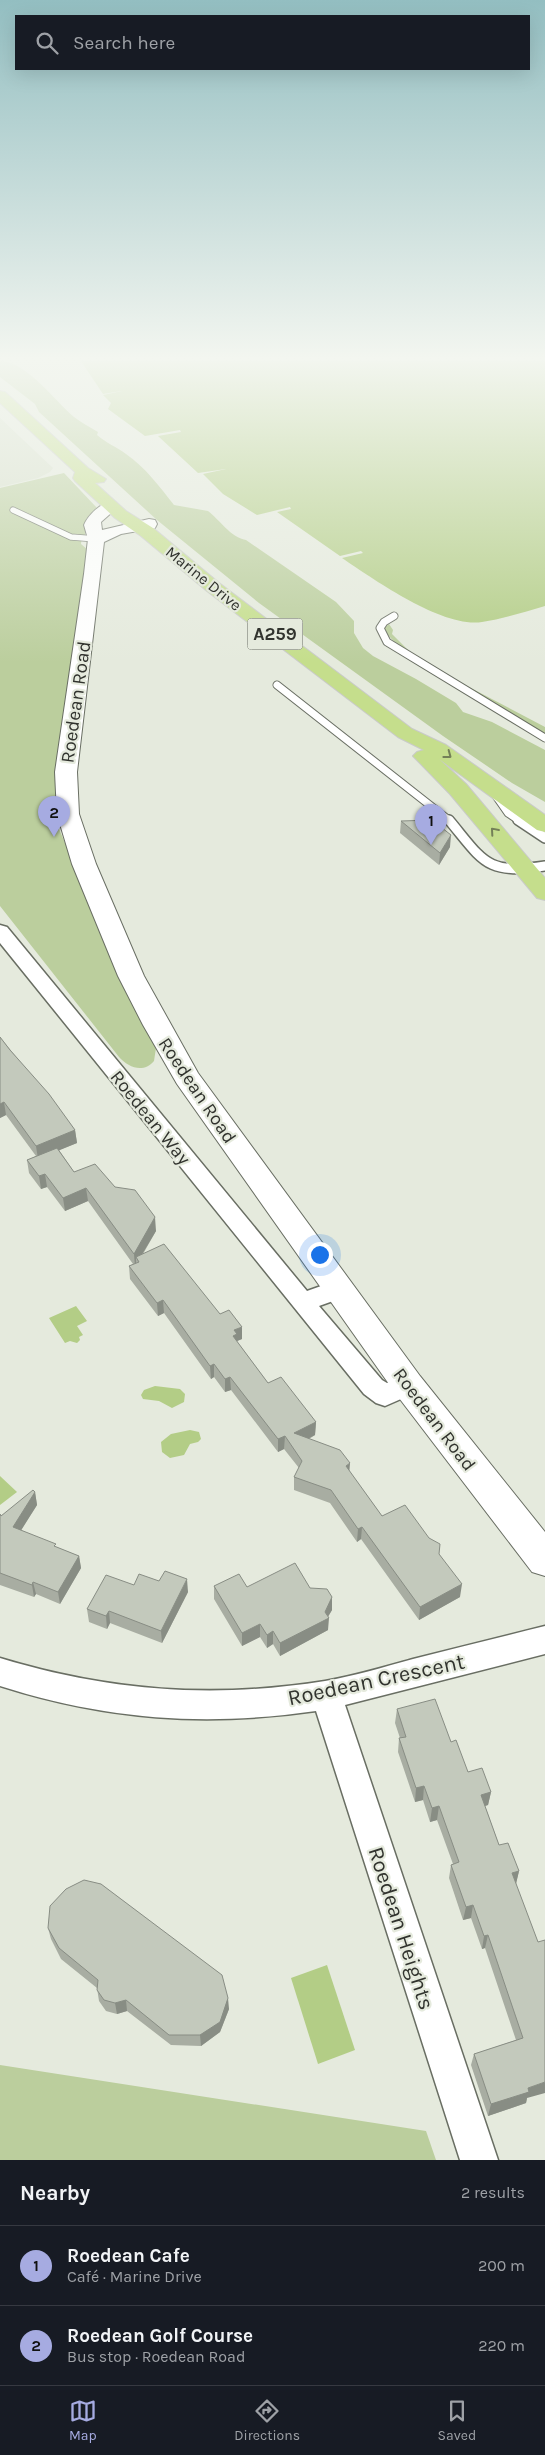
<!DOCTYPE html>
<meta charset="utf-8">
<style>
:root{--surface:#171b24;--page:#20242c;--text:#f1f3f6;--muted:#9ea1a6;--line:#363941;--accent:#a6abe1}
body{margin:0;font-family:Karla,sans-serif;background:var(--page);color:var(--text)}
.you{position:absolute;left:319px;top:1254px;width:18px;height:18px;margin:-12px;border:4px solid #fff;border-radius:50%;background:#1a73e8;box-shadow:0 0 0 8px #1a73e833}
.badge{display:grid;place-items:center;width:32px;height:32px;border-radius:50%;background:var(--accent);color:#111;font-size:16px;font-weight:700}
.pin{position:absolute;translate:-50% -41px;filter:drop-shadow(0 1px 2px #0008)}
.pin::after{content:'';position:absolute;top:26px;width:18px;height:15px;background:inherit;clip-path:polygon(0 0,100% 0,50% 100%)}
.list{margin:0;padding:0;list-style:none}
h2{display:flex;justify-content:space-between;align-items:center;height:65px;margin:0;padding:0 20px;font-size:21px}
h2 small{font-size:16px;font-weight:400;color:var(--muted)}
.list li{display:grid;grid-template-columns:32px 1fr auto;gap:15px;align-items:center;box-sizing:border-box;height:80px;padding:0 20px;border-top:1px solid var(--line)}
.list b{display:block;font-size:19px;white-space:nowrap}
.list p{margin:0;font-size:16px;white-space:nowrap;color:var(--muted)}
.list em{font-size:16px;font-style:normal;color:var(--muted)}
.icon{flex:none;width:28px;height:28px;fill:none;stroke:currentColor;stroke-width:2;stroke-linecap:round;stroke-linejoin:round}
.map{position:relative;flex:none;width:545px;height:2160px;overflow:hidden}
.search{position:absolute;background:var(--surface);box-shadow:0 5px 20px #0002;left:15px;right:15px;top:15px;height:55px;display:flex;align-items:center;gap:12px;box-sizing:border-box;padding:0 18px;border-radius:0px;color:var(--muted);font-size:19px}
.sheet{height:225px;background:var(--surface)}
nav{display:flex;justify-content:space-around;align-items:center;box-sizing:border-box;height:70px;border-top:1px solid var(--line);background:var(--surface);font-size:14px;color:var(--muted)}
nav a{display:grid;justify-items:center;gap:2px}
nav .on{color:var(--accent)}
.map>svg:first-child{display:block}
</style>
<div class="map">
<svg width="545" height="2160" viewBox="0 0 545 2160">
<rect width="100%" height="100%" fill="#e5eadd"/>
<polygon fill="#d8e0cc" points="0,418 53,468 50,472 38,478 0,487"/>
<g fill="#bbce9d">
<path d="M0 361C26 361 55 401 74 417 82 423 90 427 98 432L97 435C106 443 117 447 126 454 145 467 160 487 174 505L208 511C220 520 230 537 246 540L336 602 354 621V633L363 648 373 656 416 679 456 703 463 712 492 722 545 750V802L512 783 443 736 259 603 157 520 39 412 35 404 0 377Z"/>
<path d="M64 473 97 508 86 519 85 535 82 536 81 544 88 550 55 787 57 824 121 977 156 1048 154 1061C143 1074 128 1067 119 1057L0 906V488Z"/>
<path d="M389 624 393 630 392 634 411 653 446 675 545 727V734C514 717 394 656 384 628Z"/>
<polygon points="0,2065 426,2131 436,2160 0,2160"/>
</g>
<g fill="#b3cd86">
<path d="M81 361H545V606C524 612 503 619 482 622 442 628 375 580 342 558L363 553 361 551 340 556 277 512 291 509 290 507 257 515 223 494 203 474 226 469 198 473 158 436 181 432 180 430 145 436 108 409 111 403 103 395 122 391 103 394Z"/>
<polygon points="76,1306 87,1321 77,1326 83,1335 79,1337 80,1340 77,1343 70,1341 65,1343 49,1318"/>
<polygon points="155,1386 180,1389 185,1394 184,1402 172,1408 159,1401 143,1399 141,1395 144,1390"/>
<polygon points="190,1430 199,1432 201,1439 198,1442 190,1444 184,1455 170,1458 162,1452 161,1442 171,1434"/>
<polygon points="0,1476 17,1492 0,1505"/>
<polygon points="327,1965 355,2050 318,2064 291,1978"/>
</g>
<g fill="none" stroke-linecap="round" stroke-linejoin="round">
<defs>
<polyline id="service-far2" points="13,510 71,537 96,539"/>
<g id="service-far1">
<polyline points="394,616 384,622 380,628 387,642 545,738"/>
<polyline points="277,685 450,821"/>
<polyline points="494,793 508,813 520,821"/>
</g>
<g id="service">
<path d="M449 820C484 862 486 875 545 866"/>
<polyline points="518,820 545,838"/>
</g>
<g id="minor">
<polygon points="0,925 7,927 307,1291 338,1280 347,1282 350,1289 347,1296 319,1306 382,1380 387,1383 408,1375 417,1378 421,1385 417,1392 385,1406 376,1403 364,1394 0,943"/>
<path d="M545 1626V1654L345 1705 498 2160H460L316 1711C205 1727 107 1720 0 1686V1658C109 1691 212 1699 325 1681 354 1676 384 1667 413 1659 457 1648 501 1637 545 1626Z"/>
</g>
<path id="secondary" d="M111 501 119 506 101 522 102 530 149 519 155 520 157 524 155 528 121 534 104 542 77 772 79 814 96 864 144 976 198 1073 420 1376 545 1532V1576L532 1572 396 1394 177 1084 143 1025 118 976 72 864 57 814 55 772 84 574 88 539 84 525C88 515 100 504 111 501Z"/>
<polygon id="primary" points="0,391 5,392 88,468 106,479 104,482 95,483 126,511 153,528 219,583 412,729 446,745 545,815 545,832 537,830 439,759 466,784 545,878 545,900 537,898 450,794 417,760 413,756 417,752 424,750 398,737 207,591 141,536 115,518 75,481 73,478 75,472 0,403"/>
</defs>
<use href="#service-far2" stroke="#696e63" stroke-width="7"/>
<use href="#service-far1" stroke="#696e63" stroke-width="9"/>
<use href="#service" stroke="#696e63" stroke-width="12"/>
<use href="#minor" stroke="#696e63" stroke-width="3"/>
<use href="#secondary" stroke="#696e63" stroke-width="2"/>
<use href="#primary" stroke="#c9cac9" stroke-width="2"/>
<use href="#service-far2" stroke="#fff" stroke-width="5.5"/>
<use href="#service-far1" stroke="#fff" stroke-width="7"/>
<use href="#service" stroke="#fff" stroke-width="9"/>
<use href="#minor" fill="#fff" fill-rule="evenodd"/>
<use href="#secondary" fill="#fff" fill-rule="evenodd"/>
<use href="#primary" fill="#c5de8c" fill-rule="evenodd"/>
</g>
<g fill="#a8ada2">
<polygon points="401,821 450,847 439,865 400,833"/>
<polygon points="0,1037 75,1130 77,1143 59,1150 74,1172 115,1187 156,1231 143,1254 220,1314 242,1339 237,1341 238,1343 268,1383 316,1422 315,1435 309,1439 349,1471 382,1516 439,1554 460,1597 419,1620 361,1539 357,1542 330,1503 294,1490 294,1477 299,1468 284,1449 278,1452 231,1390 225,1392 214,1377 211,1379 164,1313 158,1316 130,1279 129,1266 133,1264 88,1201 65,1211 47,1187 41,1189 29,1173 27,1160 36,1156 6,1115 0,1118"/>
<polygon points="35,1492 37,1505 21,1530 56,1547 79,1556 81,1568 60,1604 36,1594 34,1597 0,1585 0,1514 1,1516"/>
<polygon points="159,1581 188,1592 162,1643 110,1623 107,1629 89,1622 87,1609 134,1585"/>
<polygon points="214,1586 310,1588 332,1597 332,1610 328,1617 328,1630 280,1656 273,1644 267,1648 260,1637 242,1646 214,1599"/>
<polygon points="397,1709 451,1742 468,1772 491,1792 488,1805 485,1806 499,1845 519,1871 516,1883 527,2098 526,2103 488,2116 471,2065 474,2054 516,2040 485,1948 482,1949 471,1918 463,1920 449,1878 451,1865 453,1864 437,1820 430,1822 423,1800 415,1802 398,1752 399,1738 400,1738 395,1723"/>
<polygon points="48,1928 229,2009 220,2032 201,2046 171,2045 127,2011 117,2014 106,2011 99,2001 97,1988 61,1959 51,1939"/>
</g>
<g fill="#888d84">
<polygon points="451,835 450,847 439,865 440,853"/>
<polygon points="4,1102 6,1115 0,1118 0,1104"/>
<polygon points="75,1130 77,1143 38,1159 36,1146"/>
<polygon points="45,1174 47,1187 41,1189 39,1176"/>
<polygon points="86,1188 88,1201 65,1211 63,1198"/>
<polygon points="155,1217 156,1231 138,1261 136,1257 136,1265 135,1267 134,1254"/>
<polygon points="163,1300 164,1313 158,1316 157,1303"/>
<polygon points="242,1327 242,1339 237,1341 238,1347 233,1336 234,1330"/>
<polygon points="214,1364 214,1377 211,1379 210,1366"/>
<polygon points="230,1377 231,1390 225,1392 225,1379"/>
<polygon points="316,1422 315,1435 294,1446 294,1433"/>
<polygon points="285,1436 284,1449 278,1452 278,1439"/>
<polygon points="350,1463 349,1476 346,1466"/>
<polygon points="35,1492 37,1505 15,1540 13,1527"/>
<polygon points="362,1527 361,1539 357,1542 358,1529"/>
<polygon points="79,1556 81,1568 60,1604 58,1592"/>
<polygon points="187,1579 188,1592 162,1643 161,1631"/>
<polygon points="33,1582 36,1594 34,1597 32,1585"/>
<polygon points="462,1584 460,1597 419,1620 420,1607"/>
<polygon points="332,1597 332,1610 327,1618 329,1618 328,1630 280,1656 280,1643 325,1612"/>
<polygon points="109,1611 110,1623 107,1629 106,1616"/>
<polygon points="260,1624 260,1637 242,1646 242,1633"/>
<polygon points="273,1631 273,1644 267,1648 267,1635"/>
<polygon points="424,1786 423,1800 415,1802 416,1788"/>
<polygon points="491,1792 488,1805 478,1808 481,1795"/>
<polygon points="439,1806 437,1820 430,1822 432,1808"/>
<polygon points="519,1871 516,1884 512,1873"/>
<polygon points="473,1905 471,1918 463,1920 466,1907"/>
<polygon points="488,1935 485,1948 482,1949 484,1936"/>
<polygon points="228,1998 229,2009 220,2032 201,2046 200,2035"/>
<polygon points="126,2000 127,2011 117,2014 115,2003"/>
<polygon points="545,2082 545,2093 527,2098 526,2103 488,2116 491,2104 528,2088"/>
</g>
<g fill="#c3c9bc" stroke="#888d84">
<polygon points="432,820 451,835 440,853 401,821"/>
<polygon points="0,1037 10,1050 49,1094 75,1130 36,1146 4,1102 0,1104"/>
<polygon points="57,1148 74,1172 95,1164 115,1187 135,1190 155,1217 134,1254 86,1188 63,1198 45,1174 39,1176 27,1160"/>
<polygon points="164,1244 220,1314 229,1310 242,1327 234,1330 237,1334 233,1336 268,1383 281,1377 316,1422 294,1433 340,1450 350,1463 346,1466 382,1516 405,1505 429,1538 440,1544 439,1554 462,1584 420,1607 362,1527 358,1529 331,1490 294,1477 302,1461 285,1436 278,1439 230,1377 225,1379 214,1364 210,1366 163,1300 157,1303 129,1266 139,1262 136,1257"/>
<polygon points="33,1490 35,1492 13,1527 56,1544 54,1546 79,1556 58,1592 33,1582 32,1585 0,1573 0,1514 1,1516"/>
<polygon points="295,1563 310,1588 327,1589 332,1597 325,1612 329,1618 280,1643 273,1631 267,1635 260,1624 242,1633 214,1586 239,1574 247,1587"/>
<polygon points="165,1571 187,1579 161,1631 109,1611 106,1616 87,1609 106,1575 134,1585 139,1574 159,1581"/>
<polygon points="435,1699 451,1742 456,1740 468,1772 482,1768 491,1792 481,1795 499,1845 508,1843 519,1871 512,1873 538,1942 545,1940 545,2082 528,2088 529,2092 491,2104 474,2054 523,2038 488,1935 484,1936 473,1905 466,1907 451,1865 459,1862 439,1806 432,1808 424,1786 416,1788 399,1738 406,1737 397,1709"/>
<polygon points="84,1880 101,1884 222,1975 228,1998 220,2022 200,2035 169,2035 126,2000 115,2003 104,2000 97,1990 98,1980 59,1948 48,1928 50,1906 66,1889"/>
</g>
<defs><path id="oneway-chevron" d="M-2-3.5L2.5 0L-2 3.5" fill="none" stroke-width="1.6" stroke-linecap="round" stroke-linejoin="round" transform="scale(1.25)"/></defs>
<g stroke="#748058">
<use href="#oneway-chevron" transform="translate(448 755) rotate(37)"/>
<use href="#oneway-chevron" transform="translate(494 831) rotate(-131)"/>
</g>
<linearGradient id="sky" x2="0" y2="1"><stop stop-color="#93bec1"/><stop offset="0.54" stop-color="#f3f6f0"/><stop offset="1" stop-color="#f3f6f0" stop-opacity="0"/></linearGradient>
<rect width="545" height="663" fill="url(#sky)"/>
<g text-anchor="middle" stroke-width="4.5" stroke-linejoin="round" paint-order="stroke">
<g font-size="16" fill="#31332e" stroke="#e5eadd">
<text transform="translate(204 578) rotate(39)" y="6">Marine Drive</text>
</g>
<rect fill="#e5eadd" stroke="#676a62" stroke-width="1" x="247.5" y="618.5" width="55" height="31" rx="4"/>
<g font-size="18" font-weight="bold" fill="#31332e">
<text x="275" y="640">A259</text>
</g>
<g font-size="19" fill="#31332e" stroke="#e5eadd">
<text transform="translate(75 702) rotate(-82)" y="7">Roedean Road</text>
<text transform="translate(198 1090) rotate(56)" y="7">Roedean Road</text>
<text transform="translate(151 1117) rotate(51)" y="7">Roedean Way</text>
<text transform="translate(435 1419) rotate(53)" y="7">Roedean Road</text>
</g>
<g font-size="22" fill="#31332e" stroke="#e5eadd">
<text transform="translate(376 1679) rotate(-12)" y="8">Roedean Crescent</text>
<text transform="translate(402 1928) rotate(72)" y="8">Roedean Heights</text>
</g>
</g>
</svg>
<div class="you"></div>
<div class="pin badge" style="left:431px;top:845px">1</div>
<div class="pin badge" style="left:54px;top:837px">2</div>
<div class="search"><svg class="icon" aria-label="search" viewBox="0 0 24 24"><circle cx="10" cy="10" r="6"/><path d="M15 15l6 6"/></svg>Search here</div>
</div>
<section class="sheet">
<h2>Nearby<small>2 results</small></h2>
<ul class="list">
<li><span class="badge">1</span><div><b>Roedean Cafe</b><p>Café · Marine Drive</p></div><em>200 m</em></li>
<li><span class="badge">2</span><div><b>Roedean Golf Course</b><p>Bus stop · Roedean Road</p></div><em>220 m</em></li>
</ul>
</section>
<nav>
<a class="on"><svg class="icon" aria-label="map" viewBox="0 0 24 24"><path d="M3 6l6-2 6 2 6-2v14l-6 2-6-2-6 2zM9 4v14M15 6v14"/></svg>Map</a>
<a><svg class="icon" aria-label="directions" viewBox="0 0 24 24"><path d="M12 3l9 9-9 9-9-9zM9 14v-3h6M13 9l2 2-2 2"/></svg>Directions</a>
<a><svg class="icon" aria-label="saved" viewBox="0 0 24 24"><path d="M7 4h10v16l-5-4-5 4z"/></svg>Saved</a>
</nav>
